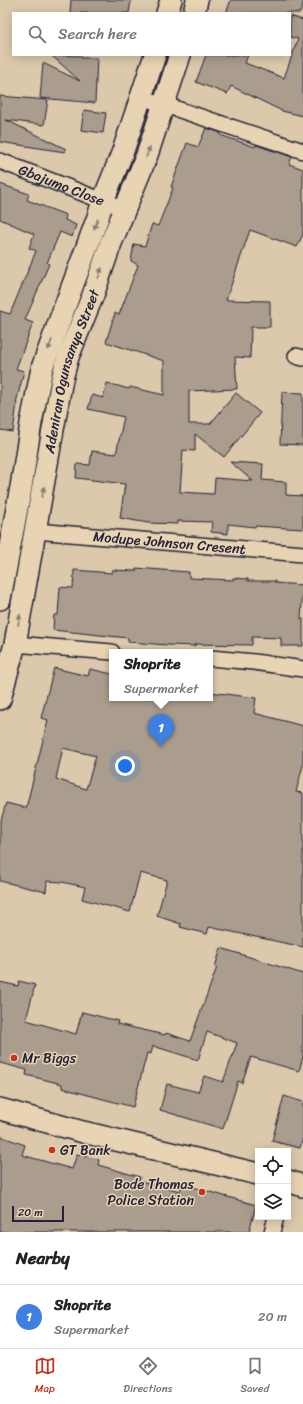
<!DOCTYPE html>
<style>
:root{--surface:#fff;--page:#f2f2f2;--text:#222;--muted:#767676;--line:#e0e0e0;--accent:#c8321e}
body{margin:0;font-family:Sriracha,sans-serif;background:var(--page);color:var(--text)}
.controls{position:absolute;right:12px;bottom:12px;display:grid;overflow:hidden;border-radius:0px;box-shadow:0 2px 10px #0003}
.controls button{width:36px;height:36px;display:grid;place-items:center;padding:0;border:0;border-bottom:1px solid var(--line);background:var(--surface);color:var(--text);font:20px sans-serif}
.scale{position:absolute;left:12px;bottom:10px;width:52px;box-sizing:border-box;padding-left:4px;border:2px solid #22223b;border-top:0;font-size:11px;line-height:14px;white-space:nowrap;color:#22223b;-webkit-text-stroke:3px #e8d4b2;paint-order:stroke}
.you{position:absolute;left:125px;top:766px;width:14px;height:14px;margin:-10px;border:3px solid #fff;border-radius:50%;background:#1a73e8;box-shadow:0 0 0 6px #1a73e833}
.badge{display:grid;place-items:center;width:26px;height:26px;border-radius:50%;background:var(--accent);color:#fff;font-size:13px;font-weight:700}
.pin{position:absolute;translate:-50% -33px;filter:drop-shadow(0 1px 2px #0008)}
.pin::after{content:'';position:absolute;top:21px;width:14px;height:12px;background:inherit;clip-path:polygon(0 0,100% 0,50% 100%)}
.popup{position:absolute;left:109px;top:649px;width:104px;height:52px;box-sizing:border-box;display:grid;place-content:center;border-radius:0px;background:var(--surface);filter:drop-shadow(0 1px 3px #0005);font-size:13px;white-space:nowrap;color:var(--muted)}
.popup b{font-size:15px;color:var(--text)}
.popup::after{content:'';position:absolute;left:50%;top:100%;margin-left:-8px;border:8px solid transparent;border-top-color:var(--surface)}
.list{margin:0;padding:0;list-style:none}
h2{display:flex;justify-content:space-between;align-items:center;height:52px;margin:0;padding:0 16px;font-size:17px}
h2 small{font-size:13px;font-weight:400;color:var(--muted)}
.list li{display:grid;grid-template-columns:26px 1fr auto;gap:12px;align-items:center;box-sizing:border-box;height:64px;padding:0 16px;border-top:1px solid var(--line)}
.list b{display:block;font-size:15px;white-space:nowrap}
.list p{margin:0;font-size:13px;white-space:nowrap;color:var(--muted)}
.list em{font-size:13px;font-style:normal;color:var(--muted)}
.icon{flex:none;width:22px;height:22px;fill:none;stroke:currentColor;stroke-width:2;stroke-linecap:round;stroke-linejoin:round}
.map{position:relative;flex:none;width:303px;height:1232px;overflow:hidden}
.search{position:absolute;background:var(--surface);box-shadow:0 2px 10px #0003;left:12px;right:12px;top:12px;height:44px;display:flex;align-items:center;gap:10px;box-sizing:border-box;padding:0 14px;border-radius:0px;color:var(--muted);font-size:15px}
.sheet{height:116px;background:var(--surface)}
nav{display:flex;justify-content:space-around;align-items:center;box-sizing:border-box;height:56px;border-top:1px solid var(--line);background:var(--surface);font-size:11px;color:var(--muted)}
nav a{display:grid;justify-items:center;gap:2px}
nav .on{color:var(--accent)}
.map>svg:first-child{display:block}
</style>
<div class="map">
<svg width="303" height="1232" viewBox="0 0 303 1232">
<rect width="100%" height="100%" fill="#dcc9ab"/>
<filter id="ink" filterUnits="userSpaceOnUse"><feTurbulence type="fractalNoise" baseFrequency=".025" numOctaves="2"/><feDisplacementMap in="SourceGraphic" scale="8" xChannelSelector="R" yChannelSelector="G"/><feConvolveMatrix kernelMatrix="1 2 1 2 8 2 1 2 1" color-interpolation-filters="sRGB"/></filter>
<g filter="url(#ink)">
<g fill="#aa9d8d" stroke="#22223b" fill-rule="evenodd">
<polygon points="71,0 131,0 129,13 70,13"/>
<polygon points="231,0 303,0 303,4 300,13 226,13"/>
<polygon points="290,16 303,20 303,116 282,111 231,86 227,94 196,82 206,55 248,55 245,63 284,78 298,39 290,37"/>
<polygon points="51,55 81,56 81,58 97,58 95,103 40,98 43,63 80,81"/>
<polygon points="0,96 48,100 44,125 6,120 66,149 65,152 0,142"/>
<polygon points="84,110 106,113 103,133 81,130"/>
<polygon points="206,128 221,133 220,135 255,147 256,145 292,157 289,164 303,169 303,234 297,247 250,230 226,300 270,301 270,327 251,327 250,358 235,357 237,389 189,391 189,424 210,424 236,393 260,413 224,457 195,434 195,451 183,450 180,492 214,494 215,478 253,481 230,462 263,464 262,480 286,482 286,495 303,496 303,529 255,526 255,527 228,524 228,534 211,532 212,522 178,521 178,524 148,523 120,518 125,484 76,478 77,464 90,465 92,451 116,454 124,417 88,409 92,395 103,398 107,383 129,389 130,387 164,395 164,361 106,342 115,313 119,315 138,265 131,261 134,244 145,246 152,224 158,226 173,188 171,187 187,143 198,147"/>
<polygon points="0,184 29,194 27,200 66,215 65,220 76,225 72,237 60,232 47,263 49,264 25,320 33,323 16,369 24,371 16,403 17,403 13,432 0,430 0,311 10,314 36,251 29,248 34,234 0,219"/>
<polygon points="282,392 303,393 303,445 280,444"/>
<polygon points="136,568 189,572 189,578 233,580 233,578 248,579 248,581 275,581 275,583 303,585 301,619 303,619 303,646 281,646 281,638 252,637 252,645 195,644 195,646 168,645 128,642 128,638 53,630 54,615 58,615 60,587 73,588 74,570 112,573 112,570 136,571"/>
<path d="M54 668 88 676 90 669 112 674V698H210V692L256 698 254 713 303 726V765L296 792 303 793V947L209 927 207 934 180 927 181 924 157 916 167 880 140 873 130 912 82 899 85 887 62 882 47 881 46 892 0 881V824L6 803 26 808 48 720 41 718ZM63 748 96 756 86 789 56 779Z"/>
<polygon points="221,948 303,974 303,1057 299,1071 251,1057 242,1083 238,1081 223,1129 160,1110 167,1084 198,1092 204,1076 223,1082 237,1043 207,1032 198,1060 153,1046 151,1054 147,1053 133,1107 62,1088 62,1084 26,1075 27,1070 0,1063 0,982 18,986 19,981 35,985 26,1020 76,1034 82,1012 118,1021 117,1024 165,1035 166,1033 190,1041 217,967 215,967"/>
<polygon points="284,1096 303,1102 303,1137 300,1148 272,1141"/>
<polygon points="0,1136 25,1145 22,1155 72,1169 77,1154 99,1160 98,1165 140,1177 139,1181 180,1191 182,1184 256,1205 249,1232 0,1232"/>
</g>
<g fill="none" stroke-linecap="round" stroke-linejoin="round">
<defs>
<g id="minor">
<polyline points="141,97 303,151"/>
<path id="s1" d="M0 161 103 201 124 208"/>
<polyline points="296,356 303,358"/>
<path id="s2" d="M36 531 303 554"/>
<polyline points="15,644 112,652"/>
<polyline points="210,658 254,662 303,669"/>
<polyline points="272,1232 276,1217"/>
</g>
<g id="secondary">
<polyline points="167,13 171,0"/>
<polyline points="194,13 197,0"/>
<polyline points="0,599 21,487 31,423 42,368 98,217 103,201 123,151 155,55"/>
<path id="s3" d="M0 699 15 644 62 379 68 357 93 295 111 243 147 155 180 55"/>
<polyline points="0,1109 83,1132 258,1174"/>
<polyline points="288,1181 303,1186"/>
</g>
</defs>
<use href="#minor" stroke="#22223b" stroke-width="18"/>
<use href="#secondary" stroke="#22223b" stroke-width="24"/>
<use href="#minor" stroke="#e8d4b2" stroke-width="15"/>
<use href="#secondary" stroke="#e8d4b2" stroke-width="21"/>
</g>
<defs><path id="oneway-solid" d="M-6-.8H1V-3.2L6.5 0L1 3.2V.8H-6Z"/></defs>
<g fill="#857b76">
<use href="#oneway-solid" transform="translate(148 152) rotate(-71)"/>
<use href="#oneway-solid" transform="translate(96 224) rotate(111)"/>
<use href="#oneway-solid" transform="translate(100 273) rotate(-71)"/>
<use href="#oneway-solid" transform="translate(50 345) rotate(110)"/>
<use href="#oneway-solid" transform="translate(43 492) rotate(-80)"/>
<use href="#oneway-solid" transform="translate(19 620) rotate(-79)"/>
</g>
</g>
<g fill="#c8321e" stroke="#e8d4b2" stroke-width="1.5">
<circle cx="14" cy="1058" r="4"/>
<circle cx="52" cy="1150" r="4"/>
<circle cx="202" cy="1192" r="4"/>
</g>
<g text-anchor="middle" stroke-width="3" stroke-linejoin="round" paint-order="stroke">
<g font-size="14" fill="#22223b" stroke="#e8d4b2">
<text dy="5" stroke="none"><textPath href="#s1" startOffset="66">Gbajumo Close</textPath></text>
<text dy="5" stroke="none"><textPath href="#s3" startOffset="336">Adeniran Ogunsanya Street</textPath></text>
<text dy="5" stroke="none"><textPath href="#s2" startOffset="134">Modupe Johnson Cresent</textPath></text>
</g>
<g font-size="14" fill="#22223b" stroke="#e8d4b2" text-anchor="start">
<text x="22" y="1063">Mr Biggs</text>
<text x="60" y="1155">GT Bank</text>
<text x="194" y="1189" text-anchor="end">Bode Thomas<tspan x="194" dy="16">Police Station</tspan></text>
</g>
</g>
</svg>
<div class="controls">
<button><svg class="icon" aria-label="locate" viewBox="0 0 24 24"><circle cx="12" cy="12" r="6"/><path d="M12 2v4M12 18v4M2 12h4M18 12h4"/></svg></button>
<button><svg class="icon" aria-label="layers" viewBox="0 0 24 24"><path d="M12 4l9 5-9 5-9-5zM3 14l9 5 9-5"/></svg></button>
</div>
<div class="scale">20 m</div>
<div class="you"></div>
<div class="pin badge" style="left:161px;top:747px;background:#3f7fe0">1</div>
<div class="popup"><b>Shoprite</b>Supermarket</div>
<div class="search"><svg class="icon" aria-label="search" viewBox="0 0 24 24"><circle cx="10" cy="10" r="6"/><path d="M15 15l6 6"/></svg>Search here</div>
</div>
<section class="sheet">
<h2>Nearby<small></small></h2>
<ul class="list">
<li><span class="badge" style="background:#3f7fe0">1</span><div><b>Shoprite</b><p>Supermarket</p></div><em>20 m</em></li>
</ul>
</section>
<nav>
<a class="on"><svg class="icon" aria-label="map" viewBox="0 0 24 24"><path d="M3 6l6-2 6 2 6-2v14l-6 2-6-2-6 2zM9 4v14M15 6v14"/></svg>Map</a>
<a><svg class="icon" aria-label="directions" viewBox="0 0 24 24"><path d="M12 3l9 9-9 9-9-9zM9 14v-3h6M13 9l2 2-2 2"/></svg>Directions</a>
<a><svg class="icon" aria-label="saved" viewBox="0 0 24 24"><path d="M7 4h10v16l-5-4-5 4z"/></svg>Saved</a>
</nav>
